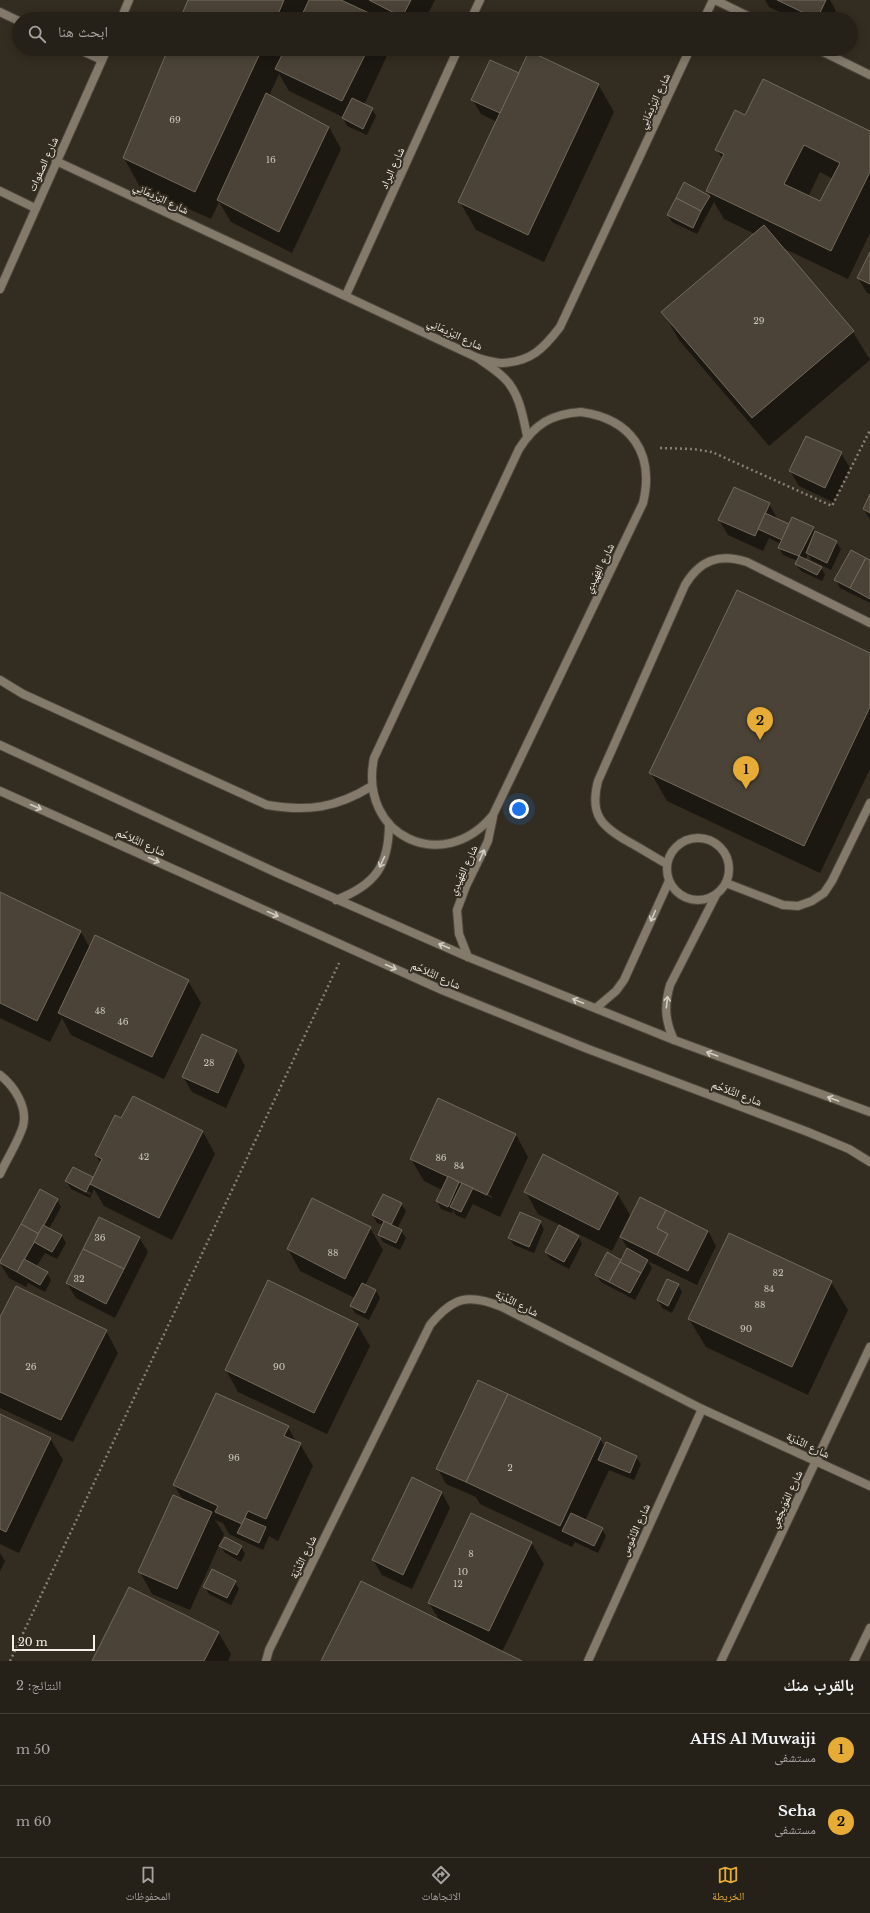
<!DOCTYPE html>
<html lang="ar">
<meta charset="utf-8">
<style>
:root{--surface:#262118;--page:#2e2921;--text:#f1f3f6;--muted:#a4a3a2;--line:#423e37;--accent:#e6ac36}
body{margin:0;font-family:"Libre Baskerville","Noto Naskh Arabic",serif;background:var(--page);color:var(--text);direction:rtl}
.scale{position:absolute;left:12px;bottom:10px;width:83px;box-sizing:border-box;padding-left:4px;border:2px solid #f4f0e8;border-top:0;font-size:11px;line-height:14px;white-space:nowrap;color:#f4f0e8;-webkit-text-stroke:3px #332c20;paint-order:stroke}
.you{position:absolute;left:519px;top:809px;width:14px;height:14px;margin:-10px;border:3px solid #fff;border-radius:50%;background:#1a73e8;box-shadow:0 0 0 6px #1a73e833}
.badge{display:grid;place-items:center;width:26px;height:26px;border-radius:50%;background:var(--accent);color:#111;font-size:13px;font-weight:700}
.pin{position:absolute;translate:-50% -33px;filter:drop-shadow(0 1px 2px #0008)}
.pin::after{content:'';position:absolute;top:21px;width:14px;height:12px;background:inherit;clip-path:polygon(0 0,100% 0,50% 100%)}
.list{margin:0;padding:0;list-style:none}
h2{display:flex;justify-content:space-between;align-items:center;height:52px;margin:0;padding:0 16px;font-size:17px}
h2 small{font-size:13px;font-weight:400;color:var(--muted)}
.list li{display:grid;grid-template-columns:26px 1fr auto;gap:12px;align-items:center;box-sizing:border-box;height:72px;padding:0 16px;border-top:1px solid var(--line)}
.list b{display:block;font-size:15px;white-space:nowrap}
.list p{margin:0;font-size:13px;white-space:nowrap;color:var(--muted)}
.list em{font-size:13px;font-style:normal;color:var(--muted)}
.icon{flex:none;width:22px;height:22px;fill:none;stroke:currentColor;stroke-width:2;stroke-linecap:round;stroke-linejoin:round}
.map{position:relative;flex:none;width:870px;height:1661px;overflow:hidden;direction:ltr}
.search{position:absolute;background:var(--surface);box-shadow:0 2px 10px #0003;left:12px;right:12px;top:12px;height:44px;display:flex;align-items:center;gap:10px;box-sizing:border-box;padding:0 14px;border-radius:22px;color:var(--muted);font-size:15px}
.sheet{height:196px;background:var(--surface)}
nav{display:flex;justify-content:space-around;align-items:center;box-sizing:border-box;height:56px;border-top:1px solid var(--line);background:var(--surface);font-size:11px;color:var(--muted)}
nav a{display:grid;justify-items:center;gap:2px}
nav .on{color:var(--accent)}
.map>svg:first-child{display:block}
</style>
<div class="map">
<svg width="870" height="1661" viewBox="0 0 870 1661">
<rect width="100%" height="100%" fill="#332c20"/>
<g fill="#0007" fill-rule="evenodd">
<polygon points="189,0 435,0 425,19 181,19"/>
<polygon points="765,0 830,0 836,11 832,19 795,19 769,7"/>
<polygon points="169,49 390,49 364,105 372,109 376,116 367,135 347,126 343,117 289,91 279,74 269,96 329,127 341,149 292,253 231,222 219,202 211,219 140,187 124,158"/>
<polygon points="519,74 598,84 614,112 544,262 476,230 460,202 497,122 481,114 472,99"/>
<path d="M746 116 870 132V233L848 279 781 247 853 332 870 360 769 446 679 340 663 312 755 234 724 219 714 202 697 234 672 222 668 215 685 184 711 198 707 191 723 160 717 150ZM820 172 833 179 820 203 808 197Z"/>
<polygon points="870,254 870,294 867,293 858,278"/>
<polygon points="841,453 850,468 833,502 799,486 790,471"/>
<polygon points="870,496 870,520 864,509"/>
<polygon points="769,504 778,520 790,525 813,528 815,532 836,542 841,549 831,570 811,560 808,554 805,560 821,568 825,575 822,581 801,571 796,564 798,561 783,555 779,548 781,544 769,538 763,551 728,535 719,520"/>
<polygon points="870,561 870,603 840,588 836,580"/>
<polygon points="870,654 870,769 820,873 667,801 651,773"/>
<polygon points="0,893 81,932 90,948 188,981 201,1003 164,1079 71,1035 62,1018 50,1042 0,1018"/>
<polygon points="237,1051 245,1066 226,1108 192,1092 183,1077"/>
<path d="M133 1097 203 1132 215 1154 172 1240 104 1206 94 1189 90 1198 71 1189 66 1181 92 1178 93 1180 101 1164 96 1155 122 1120ZM71 1183 91 1193 90 1195 71 1185Z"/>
<path d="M439 1100 516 1135 528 1157 500 1217 473 1204 465 1219 456 1215 453 1210 452 1213 441 1209 437 1201 442 1190 424 1181 411 1159ZM472 1187 492 1196V1198L472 1189Z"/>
<polygon points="526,1192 617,1193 630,1215 612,1251 565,1227 565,1229 578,1236 582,1244 569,1269 550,1259 546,1252 560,1225 538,1214"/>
<polygon points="57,1200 61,1207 49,1229 62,1236 66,1243 57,1259 45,1253 36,1267 47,1273 51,1280 45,1292 28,1283 26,1287 9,1278 0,1263 22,1224"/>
<polygon points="313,1200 370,1228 383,1250 365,1285 376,1290 380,1298 369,1320 355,1313 351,1306 355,1298 300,1271 288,1249"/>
<polygon points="401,1204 406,1211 397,1229 401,1231 406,1238 400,1250 383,1242 379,1235 383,1225 377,1223 373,1215"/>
<polygon points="540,1222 544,1229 534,1253 514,1245 509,1238"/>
<polygon points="708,1231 716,1246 697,1285 648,1261 652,1268 635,1300 601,1282 596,1275 608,1254 622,1261 628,1249 621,1237"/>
<polygon points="139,1237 148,1252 115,1318 76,1298 67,1283"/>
<polygon points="831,1282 848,1310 808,1395 706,1347 689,1319"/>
<polygon points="678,1285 682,1292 672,1313 662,1308 658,1300"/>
<polygon points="0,1319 106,1331 118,1353 73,1442 0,1408"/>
<polygon points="357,1324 370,1346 327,1434 238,1392 226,1370"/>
<polygon points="0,1415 50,1438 63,1460 19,1553 0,1544"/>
<polygon points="288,1427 296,1442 300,1444 313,1466 278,1541 269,1536 263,1550 229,1534 223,1523 215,1520 224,1534 190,1610 152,1594 140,1572 183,1500 174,1485"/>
<polygon points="600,1439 605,1447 636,1457 641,1464 634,1480 609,1470 585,1521 602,1529 606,1536 598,1553 575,1542 572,1547 480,1504 476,1497 446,1484 438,1469"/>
<polygon points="412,1479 442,1493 450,1508 412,1589 382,1575 373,1560"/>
<polygon points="531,1542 544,1564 502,1652 520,1661 322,1661 440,1621 429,1603"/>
<polygon points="221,1546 241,1546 245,1554 241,1562 225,1553"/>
<polygon points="0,1553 5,1561 0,1571"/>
<polygon points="235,1582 239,1589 231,1605 209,1594 205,1587"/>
<polygon points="218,1632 231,1654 228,1661 93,1661"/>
</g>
<g fill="#4b4337" stroke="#726a5c" fill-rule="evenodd">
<polygon points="188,0 284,0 276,19 180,19"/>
<polygon points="309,0 341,0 382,19 300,19"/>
<polygon points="369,0 411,0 402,17"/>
<polygon points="777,0 826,0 817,19"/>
<polygon points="168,49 262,49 195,192 123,158"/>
<polygon points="285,49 368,49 342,101 275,69"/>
<polygon points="529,51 599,84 528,235 458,202"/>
<polygon points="490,60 519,73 500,113 471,100"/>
<path d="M763 79 870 131V172L831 251 706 191 724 154 715 150 735 110 745 115ZM804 145 840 163 820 201 784 184Z"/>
<polygon points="266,93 329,127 279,232 217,200"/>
<polygon points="352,98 373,108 363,129 342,118"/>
<polygon points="684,182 710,196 701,211 676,198"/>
<polygon points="676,198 701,211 693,228 667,215"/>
<polygon points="764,225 854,331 752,418 661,312"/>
<polygon points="870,252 870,284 857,278"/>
<polygon points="806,436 842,452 825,488 789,471"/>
<polygon points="734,487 770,503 755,536 718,520"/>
<polygon points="870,494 870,513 863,509"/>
<polygon points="765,513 789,524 782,540 758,529"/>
<polygon points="792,517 814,527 799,556 778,548"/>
<polygon points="815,531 837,541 827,563 806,553"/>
<polygon points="851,550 866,558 850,588 834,580"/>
<polygon points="799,556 822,567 817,575 795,564"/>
<polygon points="866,558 870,560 870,599 850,588"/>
<polygon points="737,590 870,653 870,707 804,846 649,773"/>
<polygon points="0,892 81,931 37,1021 0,1003"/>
<polygon points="95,935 189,980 152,1057 58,1013"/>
<polygon points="202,1034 237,1050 218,1093 182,1077"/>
<polygon points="133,1096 203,1131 159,1218 90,1184 102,1159 95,1155 115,1115 121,1118"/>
<polygon points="438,1098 516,1134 487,1195 410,1159"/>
<polygon points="543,1154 618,1193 599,1230 524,1192"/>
<polygon points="73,1167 93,1177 86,1192 65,1181"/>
<polygon points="448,1176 459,1182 448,1207 436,1201"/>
<polygon points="462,1183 473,1188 461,1212 450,1207"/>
<polygon points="40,1189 58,1199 39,1234 21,1224"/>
<polygon points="383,1194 402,1203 391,1225 372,1215"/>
<polygon points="640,1197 666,1210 657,1228 668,1234 657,1255 620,1237"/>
<polygon points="312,1198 371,1227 345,1279 287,1249"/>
<polygon points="666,1210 708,1231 688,1271 657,1255 668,1234 657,1228"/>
<polygon points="520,1212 541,1221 529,1247 508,1238"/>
<polygon points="99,1217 140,1237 124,1269 83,1249"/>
<polygon points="384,1221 402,1230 396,1243 378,1235"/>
<polygon points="21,1224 39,1234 17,1272 0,1263 0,1261"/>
<polygon points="43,1225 62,1235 52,1252 34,1242"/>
<polygon points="559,1225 579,1236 564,1262 545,1252"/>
<polygon points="729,1233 832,1281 792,1367 688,1319"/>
<polygon points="627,1248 648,1260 641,1273 620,1262"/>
<polygon points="83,1249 124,1269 106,1304 66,1283"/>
<polygon points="607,1252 621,1260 609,1282 595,1275"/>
<polygon points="24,1259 48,1272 40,1285 17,1272"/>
<polygon points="620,1262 641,1273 630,1293 609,1282"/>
<polygon points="667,1279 679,1284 668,1306 657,1300"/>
<polygon points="268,1280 358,1324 314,1413 225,1370"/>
<polygon points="362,1283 376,1290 365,1313 350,1306"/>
<polygon points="16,1286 107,1330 61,1420 0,1392 0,1317"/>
<polygon points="478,1380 508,1394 466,1482 436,1469"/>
<polygon points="216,1393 289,1426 284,1436 301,1443 266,1519 248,1511 242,1524 215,1512 218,1506 173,1485"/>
<polygon points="508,1394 601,1438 560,1526 466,1482"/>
<polygon points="0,1414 51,1438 6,1532 0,1529"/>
<polygon points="606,1442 637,1456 630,1473 598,1460"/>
<polygon points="412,1477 442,1492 403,1575 372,1560"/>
<polygon points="173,1495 212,1512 177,1589 138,1572"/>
<polygon points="471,1513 532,1542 489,1631 428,1603"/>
<polygon points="571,1513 603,1528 594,1546 562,1531"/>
<polygon points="245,1518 266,1527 259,1543 237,1533"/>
<polygon points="225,1537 242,1546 237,1555 219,1546"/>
<polygon points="212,1569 236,1581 227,1598 203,1587"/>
<polygon points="361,1581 522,1661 321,1661"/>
<polygon points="129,1587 219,1632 204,1661 92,1661"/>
</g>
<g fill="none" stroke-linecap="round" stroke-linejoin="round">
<defs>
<g id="service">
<path d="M478 358C486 364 496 370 503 377 519 391 523 416 527 436"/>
<path d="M581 412C631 419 655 453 643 503L493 815C443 876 358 836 374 758L519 449C535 424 551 414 581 412Z"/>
<path d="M0 680 23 694 267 805C308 812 336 808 372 786"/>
<circle cx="698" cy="869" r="31"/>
<path d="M667 864C654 857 642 849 629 842 602 827 589 815 598 781L685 585C700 560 719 553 747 562L870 623"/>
<polyline points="726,883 783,905 798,906 812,901 824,893 832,881 870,803"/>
<path d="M336 900C375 885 389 866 389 824"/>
<polyline points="468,957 459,934 457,910 466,886 488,841 493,817"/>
<polyline points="596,1008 616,991 624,980 669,881"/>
<path d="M674 1040C665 1021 664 1006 670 985L716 895"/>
</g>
<g id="minor">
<polyline points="715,0 754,19"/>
<polyline points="0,12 19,21"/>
<polyline points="121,19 129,0"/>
<polyline points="471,19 480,0"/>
<polyline points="704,19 713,0"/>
<polyline points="78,49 102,60"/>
<polyline points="817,49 870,75"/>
<path d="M56 161 478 358C485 360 495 363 502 363 531 362 544 348 560 327L690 49"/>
<polyline points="0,191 35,208"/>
<polyline points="0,289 107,49"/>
<polyline points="346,295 458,49"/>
<polyline points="0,745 277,873 468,957 674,1040 870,1112"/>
<polyline points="0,791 442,990 588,1049 808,1132 849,1149 870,1162"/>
<path d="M0 1075C14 1086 28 1107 23 1126 19 1140 6 1161 0 1174"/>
<path d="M266 1661 269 1650 430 1325C453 1297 468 1293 502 1307L702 1409 870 1486"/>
<polyline points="588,1661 702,1409"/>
<polyline points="721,1661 870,1347"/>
<polyline points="854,1661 870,1628"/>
</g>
</defs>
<use href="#service" stroke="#4e473c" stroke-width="10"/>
<use href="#minor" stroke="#4e473c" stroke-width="10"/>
<g stroke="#857f75" stroke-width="2.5" stroke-dasharray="2 3" stroke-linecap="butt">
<polyline points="660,448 693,449 712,452 832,506 870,430"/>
<polyline points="10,1661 339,963"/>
</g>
<use href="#service" stroke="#837a6b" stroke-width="8"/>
<use href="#minor" stroke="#837a6b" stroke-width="8"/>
</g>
<defs><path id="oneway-shaft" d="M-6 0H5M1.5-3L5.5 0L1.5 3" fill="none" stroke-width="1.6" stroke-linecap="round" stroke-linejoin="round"/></defs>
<g stroke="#d2cdc2">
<use href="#oneway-shaft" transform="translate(36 807) rotate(24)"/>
<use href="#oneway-shaft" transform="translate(482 855) rotate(-66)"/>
<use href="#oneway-shaft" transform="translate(154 860) rotate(24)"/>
<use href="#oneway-shaft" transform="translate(382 862) rotate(115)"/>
<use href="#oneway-shaft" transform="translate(273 914) rotate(24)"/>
<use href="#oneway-shaft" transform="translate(653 916) rotate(114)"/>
<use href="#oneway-shaft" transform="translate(444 946) rotate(-157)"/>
<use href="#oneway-shaft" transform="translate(391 967) rotate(24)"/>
<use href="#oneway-shaft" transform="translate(578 1001) rotate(-158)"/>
<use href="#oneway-shaft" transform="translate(667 1002) rotate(-83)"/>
<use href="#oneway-shaft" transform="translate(712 1054) rotate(-160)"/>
<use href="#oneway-shaft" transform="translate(833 1099) rotate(-160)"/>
</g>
<g text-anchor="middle" stroke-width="4" stroke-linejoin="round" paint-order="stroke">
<g font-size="9" fill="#cac5bc">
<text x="175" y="123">69</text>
<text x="271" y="163">16</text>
<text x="759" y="324">29</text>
<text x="100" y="1014">48</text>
<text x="123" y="1025">46</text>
<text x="209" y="1066">28</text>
<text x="144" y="1160">42</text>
<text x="441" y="1161">86</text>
<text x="459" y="1169">84</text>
<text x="100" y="1241">36</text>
<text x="333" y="1256">88</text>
<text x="778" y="1276">82</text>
<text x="79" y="1282">32</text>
<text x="769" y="1292">84</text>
<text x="760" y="1308">88</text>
<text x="746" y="1332">90</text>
<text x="31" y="1370">26</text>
<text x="279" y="1370">90</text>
<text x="234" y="1461">96</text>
<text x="510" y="1471">2</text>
<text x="471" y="1557">8</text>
<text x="463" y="1575">10</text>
<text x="458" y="1587">12</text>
</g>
<g font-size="11" fill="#f4f0e8" stroke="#332c20">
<text transform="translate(654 101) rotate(-65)" y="4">شارع البَرْدِمَانِي</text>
<text transform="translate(43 164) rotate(-66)" y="4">شارع الصفوات</text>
<text transform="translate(392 168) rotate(-66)" y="4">شارع البراد</text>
<text transform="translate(161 198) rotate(25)" y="4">شارع البَرْدِمَانِي</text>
<text transform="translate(455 334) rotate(25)" y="4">شارع البَرْدِمَانِي</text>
<text transform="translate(599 568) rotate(-64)" y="4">شارع الفِهَيدِي</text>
<text transform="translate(141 842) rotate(24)" y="4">شارع التَّلاَحُم</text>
<text transform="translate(463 870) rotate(-65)" y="4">شارع الفِهَيدِي</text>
<text transform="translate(436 975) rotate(24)" y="4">شارع التَّلاَحُم</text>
<text transform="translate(737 1093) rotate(21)" y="4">شارع التَّلاَحُم</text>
<text transform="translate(517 1303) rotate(26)" y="4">شارع النَّدْيَة</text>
<text transform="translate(808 1445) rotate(25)" y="4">شارع النَّدْيَة</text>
<text transform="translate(786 1499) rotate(-65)" y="4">شارع المُوَيجْعِي</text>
<text transform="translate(635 1530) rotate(-66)" y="4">شارع النَّامُوس</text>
<text transform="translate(303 1557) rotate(-64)" y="4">شارع النَّدْيَة</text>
</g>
</g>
</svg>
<div class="scale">20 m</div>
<div class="you"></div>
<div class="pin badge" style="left:746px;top:789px">1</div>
<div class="pin badge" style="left:760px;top:740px">2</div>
<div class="search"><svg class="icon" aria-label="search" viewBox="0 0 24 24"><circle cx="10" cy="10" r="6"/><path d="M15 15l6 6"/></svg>ابحث هنا</div>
</div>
<section class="sheet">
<h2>بالقرب منك<small>النتائج: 2</small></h2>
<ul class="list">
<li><span class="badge">1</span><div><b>AHS Al Muwaiji</b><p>مستشفى</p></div><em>50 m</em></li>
<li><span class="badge">2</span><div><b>Seha</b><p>مستشفى</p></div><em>60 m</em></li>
</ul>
</section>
<nav>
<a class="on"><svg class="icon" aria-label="map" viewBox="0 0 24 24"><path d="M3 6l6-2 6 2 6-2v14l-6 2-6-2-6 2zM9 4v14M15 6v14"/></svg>الخريطة</a>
<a><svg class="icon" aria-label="directions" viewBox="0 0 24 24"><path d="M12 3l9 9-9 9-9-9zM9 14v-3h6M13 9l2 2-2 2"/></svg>الاتجاهات</a>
<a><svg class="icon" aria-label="saved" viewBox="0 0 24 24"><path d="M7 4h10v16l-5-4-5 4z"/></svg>المحفوظات</a>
</nav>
